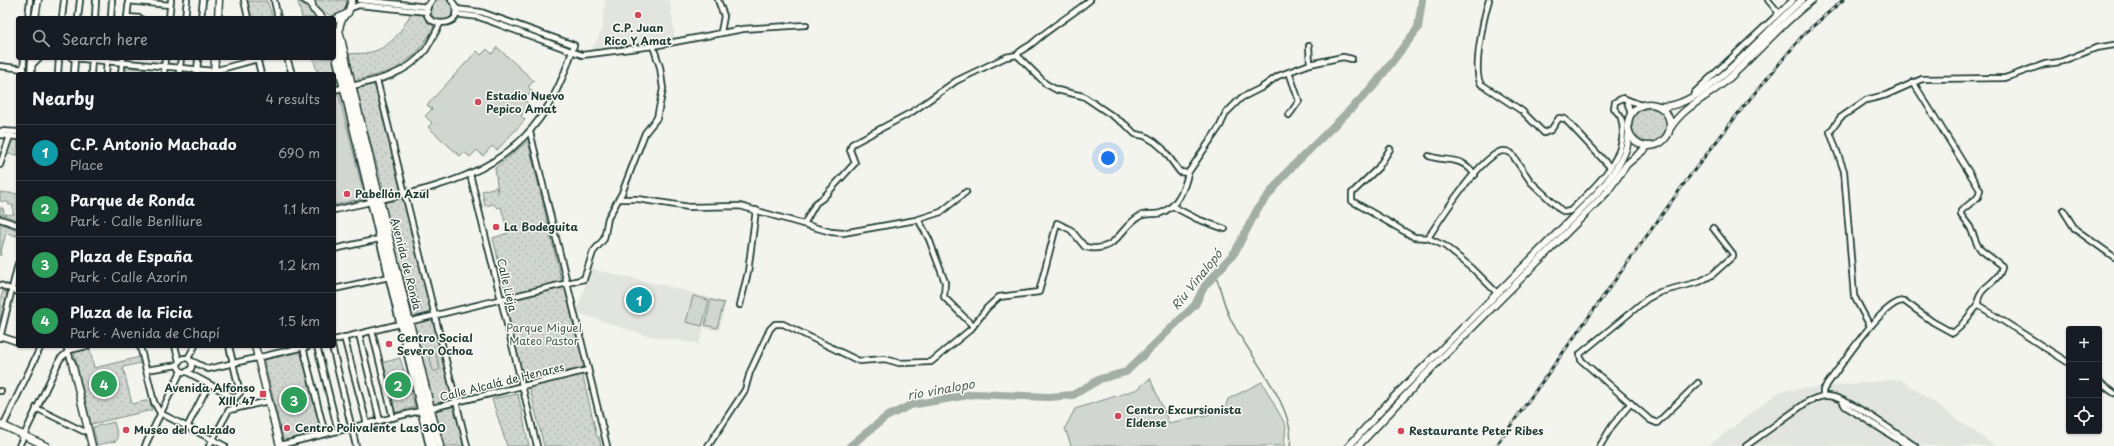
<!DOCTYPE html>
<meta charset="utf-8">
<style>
:root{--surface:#171b24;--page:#20242c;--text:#f1f3f6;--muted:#9ea1a6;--line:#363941;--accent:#d1495b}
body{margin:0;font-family:"Playpen Sans",sans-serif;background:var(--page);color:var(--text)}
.controls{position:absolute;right:12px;bottom:12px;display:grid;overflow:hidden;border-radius:4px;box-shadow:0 1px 3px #0004}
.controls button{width:36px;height:36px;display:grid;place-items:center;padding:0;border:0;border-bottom:1px solid var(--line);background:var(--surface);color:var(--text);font:20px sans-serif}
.you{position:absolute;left:1108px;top:158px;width:14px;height:14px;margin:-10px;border:3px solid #fff;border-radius:50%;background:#1a73e8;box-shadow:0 0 0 6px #1a73e833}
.badge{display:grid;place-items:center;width:26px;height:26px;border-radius:50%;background:var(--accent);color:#fff;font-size:13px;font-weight:700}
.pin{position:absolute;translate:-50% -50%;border:2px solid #fff;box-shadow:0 1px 4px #0006}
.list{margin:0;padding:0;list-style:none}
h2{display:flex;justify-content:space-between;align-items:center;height:52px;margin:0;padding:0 16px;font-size:17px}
h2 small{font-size:13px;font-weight:400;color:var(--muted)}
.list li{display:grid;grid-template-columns:26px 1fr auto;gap:12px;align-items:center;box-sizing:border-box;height:56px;padding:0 16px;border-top:1px solid var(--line)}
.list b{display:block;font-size:15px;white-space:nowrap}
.list p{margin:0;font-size:13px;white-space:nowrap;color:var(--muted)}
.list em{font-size:13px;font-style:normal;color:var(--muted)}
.icon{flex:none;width:22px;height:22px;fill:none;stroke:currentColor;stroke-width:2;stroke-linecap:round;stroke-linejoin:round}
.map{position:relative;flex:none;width:2114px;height:446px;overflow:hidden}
.search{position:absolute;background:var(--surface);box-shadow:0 1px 3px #0004;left:16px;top:16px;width:320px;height:44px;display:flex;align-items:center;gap:10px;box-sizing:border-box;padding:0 14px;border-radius:4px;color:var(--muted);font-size:15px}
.panel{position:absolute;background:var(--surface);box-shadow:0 1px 3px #0004;left:16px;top:72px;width:320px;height:276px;border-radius:4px}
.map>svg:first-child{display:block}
</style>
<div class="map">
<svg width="2114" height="446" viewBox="0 0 2114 446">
<defs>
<pattern id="grass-dots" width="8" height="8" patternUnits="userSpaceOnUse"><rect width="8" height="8" fill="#d1d6d1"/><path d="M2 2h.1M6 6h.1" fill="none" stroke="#b3b9b4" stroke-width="1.8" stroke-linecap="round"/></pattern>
<pattern id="water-rules" width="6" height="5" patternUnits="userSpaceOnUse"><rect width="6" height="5" fill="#a3aea7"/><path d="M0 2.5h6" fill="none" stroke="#848f89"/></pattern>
</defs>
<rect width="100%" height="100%" fill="#f4f4ef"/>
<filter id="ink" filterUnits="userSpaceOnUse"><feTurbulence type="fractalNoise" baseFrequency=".025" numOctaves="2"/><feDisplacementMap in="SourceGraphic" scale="8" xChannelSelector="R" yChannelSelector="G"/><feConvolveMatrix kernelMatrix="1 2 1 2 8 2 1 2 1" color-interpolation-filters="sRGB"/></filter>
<g filter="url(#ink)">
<g fill="#e2e5df">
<polygon points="605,0 670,0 675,39 590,52 602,30"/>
<polygon points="591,269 664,285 726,302 719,331 704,328 699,344 644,335 578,313 577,310"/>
<polygon points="1901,379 1995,446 1708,446 1780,391"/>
</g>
<g fill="url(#grass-dots)" stroke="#788a82">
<circle cx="442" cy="10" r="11"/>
<polygon points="314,0 349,0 343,12 333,16 319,11"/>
<polygon points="247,1 267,1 273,18 252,18"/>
<path d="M298 2C308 4 310 13 318 18H302Z"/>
<path d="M411 12 426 14 434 28 417 53 394 70 354 81 349 54C356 53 364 54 371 52 390 48 404 29 411 12Z"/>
<polygon points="313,58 333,58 339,85 334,86 334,74 318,74"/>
<polygon points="127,67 146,69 145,74 126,74"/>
<polygon points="374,83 402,190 385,195 356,89"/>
<circle cx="1650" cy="126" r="18"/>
<polygon points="12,138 18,139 18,155 7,154"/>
<polygon points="528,141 562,284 567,283 588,370 582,372 597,437 599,437 601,446 544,446 529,385 522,387 500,299 507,297 493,238 508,233 501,207 497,208 494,204 485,206 482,191 496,187 498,193 495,168"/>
<polygon points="0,192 18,194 18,220 0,214 0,208 3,208 4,214 13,215 13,205 9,205 8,202 0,201"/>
<polygon points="404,197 432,312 413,317 384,202"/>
<polygon points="0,223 18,230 17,236 6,233 0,256"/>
<polygon points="3,291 8,293 0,321 0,301"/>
<polygon points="431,319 433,320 452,399 434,405 413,324"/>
<polygon points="90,349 94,368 140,357 141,363 123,367 132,404 150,400 152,410 91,424 74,352"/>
<polygon points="302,352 322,429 320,432 286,441 283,439 264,360"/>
<polygon points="400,358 415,407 393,413 381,363"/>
<polygon points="518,394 529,446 507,446 492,399"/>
<polygon points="453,405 454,406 464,446 442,446 434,411"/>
</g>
<g fill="#d1d6d1" stroke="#788a82">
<polygon points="497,47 534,81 528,87 532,91 524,100 530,105 521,116 525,120 497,150 492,146 483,156 477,150 470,157 464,152 460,156 428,127 432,123 425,116 432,109 427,105 477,51 481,55 487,49 492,54"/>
<polygon points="338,92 365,198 334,205 334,93"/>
<polygon points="693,296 709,300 702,326 686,322"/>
<polygon points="711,300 724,303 717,328 705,325"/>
<polygon points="432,351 435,352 440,369 437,371 433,371 429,354"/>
<polygon points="1150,378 1169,423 1224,411 1228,399 1262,382 1286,426 1284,446 1071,446 1065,428 1075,409 1138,389"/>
<polygon points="114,422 118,438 116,441 97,445 93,427"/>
</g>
<polygon fill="url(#water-rules)" stroke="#6e8179" points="413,282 420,309 412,311 405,284"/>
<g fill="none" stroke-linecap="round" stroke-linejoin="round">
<path stroke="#6e8179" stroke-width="1.5" d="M1216 276C1221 290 1224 306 1231 320 1248 354 1297 408 1290 446"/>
<polyline stroke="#a3aea7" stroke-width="8" points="850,446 886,417 911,405 974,394 1049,397 1073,395 1100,379 1126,372 1195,305 1204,287 1235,252 1258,208 1287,172 1372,88 1418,28 1422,0"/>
<defs>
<g id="street">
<polyline points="244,0 248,18"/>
<polyline points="274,0 278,18"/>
<polyline points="304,0 311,4"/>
<polyline points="360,0 428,7"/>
<path d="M432 0C407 31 477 30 451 0"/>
<polyline points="718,0 724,16 721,32"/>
<path d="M1489 0C1484 16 1472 72 1481 84L1522 111 1544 133 1551 130 1559 118 1565 119 1610 167"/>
<polyline points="1768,0 1778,12"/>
<polyline points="128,1 170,5"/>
<polyline points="351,8 359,5 428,12"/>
<polyline points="455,14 479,17 582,55 653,46 743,29 806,25"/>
<polyline points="127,17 140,18"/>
<polyline points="28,18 30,0"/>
<polyline points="62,18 64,0"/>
<polyline points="78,18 80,0"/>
<polyline points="95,18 96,0"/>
<polyline points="111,18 112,0"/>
<polyline points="127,18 129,0"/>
<polyline points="169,18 171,0"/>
<polyline points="185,18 187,0"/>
<polyline points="201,18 203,0"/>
<polyline points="1309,46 1310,64"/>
<polyline points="338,49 336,59 429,446"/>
<path d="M1017 55C1022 48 1028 48 1034 42 1052 26 1072 15 1090 0"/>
<polyline points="72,58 214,71 261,58"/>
<polyline points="257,58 261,74"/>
<polyline points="287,58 292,74"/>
<polyline points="32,65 39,58"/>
<polyline points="0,66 24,69"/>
<polyline points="23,74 24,58"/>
<polyline points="58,74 59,58"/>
<polyline points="74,74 75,58"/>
<polyline points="91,74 92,58"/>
<polyline points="106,74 107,60"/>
<polyline points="121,74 123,58"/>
<polyline points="164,74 165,58"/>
<polyline points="179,74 181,58"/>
<polyline points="197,74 198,58"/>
<polyline points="377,80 467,446"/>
<path d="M334 90C367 82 402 79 425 51 431 42 435 33 440 24"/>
<polyline points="1694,93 1793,0"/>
<polyline points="1627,101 1631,114"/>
<polyline points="1289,115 1299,101 1289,72"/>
<polyline points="0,131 18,132"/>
<polyline points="530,132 607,446"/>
<polyline points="0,135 18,137"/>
<polyline points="1390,149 1378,168 1352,193 1352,201 1414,237 1428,238 1445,246 1472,268 1497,293"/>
<path d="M1429 156C1449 163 1461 155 1475 175"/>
<polyline points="0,165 10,136"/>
<polyline points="1188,173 1220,126 1226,113 1241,98 1261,88 1278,76 1310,64 1343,57 1352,59"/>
<polyline points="470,174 537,446"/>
<polyline points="620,199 638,199 689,207 740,206 831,232 843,233 916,220 941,212 966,192"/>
<polyline points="1172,206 1197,219 1225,229"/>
<path d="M334 210C451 184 535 177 574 45L481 12 456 9"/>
<polyline points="2063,210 2075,229 2114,257"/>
<polyline points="0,219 18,225"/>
<polyline points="918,219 929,239 945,282 944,297 973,326"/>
<path d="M1428 238C1442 216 1477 163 1499 152 1504 150 1507 151 1511 153L1531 182 1561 210 1565 212 1570 211C1594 188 1632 155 1621 118 1620 114 1616 112 1614 108L1615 102 1623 98 1641 105"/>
<polyline points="334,249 379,239"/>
<polyline points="0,285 18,292"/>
<polyline points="334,289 389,277"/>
<polyline points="740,305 748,272 756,210"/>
<polyline points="1978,305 2069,363"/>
<polyline points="1870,326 1854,296 1844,171 1830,132 1840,118 1866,100 1886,95 1922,79 2005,78 2045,64 2060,62 2096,48 2114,45"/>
<polyline points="372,331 393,418"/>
<polyline points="359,334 380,421"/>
<polyline points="0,336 18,342"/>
<polyline points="344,337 367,424"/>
<polyline points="0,338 18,264"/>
<polyline points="334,340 584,279 593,252 604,239 608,218 622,193 645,133 657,118 663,89 660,67 653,46"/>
<polyline points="66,346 72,363"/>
<polyline points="140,346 154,402 160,413 225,446"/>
<polyline points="175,346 179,361"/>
<polyline points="229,346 240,393 235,398"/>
<polyline points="317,346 338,431"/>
<polyline points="332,346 356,446"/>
<polyline points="303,347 325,434"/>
<circle cx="185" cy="365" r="7"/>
<polyline points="188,358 195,346"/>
<polyline points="192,361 208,369 308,346"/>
<polyline points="146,370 178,365"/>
<polyline points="187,372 235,398"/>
<polyline points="2099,382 2114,393"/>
<polyline points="1698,383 1657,423 1650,420 1581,360 1580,354 1647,299 1660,292 1699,282 1712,275 1733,256 1733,254 1713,228"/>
<polyline points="0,391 1,391"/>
<path d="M1823 396V390C1837 372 1883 299 1904 301L1933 322 1953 333 1960 327 1978 305C1976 286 2000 284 2002 266L1981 250 1977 244 1970 227 1961 215V211L1978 197 1980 190 1913 82"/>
<polyline points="1842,401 1845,406 1908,446"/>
<polyline points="36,408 83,431 88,431"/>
<polyline points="235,409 233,403 235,398"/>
<polyline points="3,426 41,346"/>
<polyline points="187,427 209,384"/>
<polyline points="280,445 588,370"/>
<polyline points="19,446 60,359 70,350 87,346"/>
<polyline points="145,446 181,371"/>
<polyline points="209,446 229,410 269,401"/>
<path d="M708 446 745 390 750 372 770 329 775 324H783L859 361 885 359 899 363 931 362 971 329 987 308 999 297 1039 292 1057 223 1071 230 1085 247C1118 254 1118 228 1140 216 1146 213 1155 215 1161 213 1177 207 1185 188 1188 173L1180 172 1163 149 1155 142 1145 136 1135 134 1126 125 1083 96 1057 90 1046 84 1017 55 1006 57 956 81 912 112 852 144 850 150 855 163 823 198 816 203 804 224"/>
<polyline points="1600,446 1612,426 1631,403"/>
<path d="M1746 446 1807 402C1814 399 1820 395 1828 396 1850 398 1895 433 1915 446"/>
</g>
<g id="secondary">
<polyline points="311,0 313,9 322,18"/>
<polyline points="344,16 340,24 339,30 351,81 440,446"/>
<polyline points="35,18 38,0"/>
<polyline points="218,18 219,0"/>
<polyline points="334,20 348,13 352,0"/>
<polyline points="334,31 434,446"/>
<polyline points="31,74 32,58"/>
<polyline points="214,74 215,58"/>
<circle cx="1649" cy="125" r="21"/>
<path d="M1659 106C1702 112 1769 26 1802 0"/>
<path d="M1671 127C1684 106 1709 96 1727 80 1756 54 1781 24 1812 0"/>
<polyline points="255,346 280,446"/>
<polyline points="72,363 92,446"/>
<polyline points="0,424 46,446"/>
<path d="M1349 446 1387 404 1600 190C1614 174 1628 154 1629 133"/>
<polyline points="1358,446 1424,376 1607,192 1627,164 1647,147"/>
</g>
</defs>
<use href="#street" stroke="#1f3d34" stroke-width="8"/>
<use href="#secondary" stroke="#1f3d34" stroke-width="9"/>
<use href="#street" stroke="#fdfcf7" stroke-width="4.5"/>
<use href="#secondary" stroke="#fdfcf7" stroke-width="6"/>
<defs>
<polyline id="rail" points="1496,446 1689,177 1744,106 1804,34 1843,0"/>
</defs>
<use href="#rail" stroke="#1f3d34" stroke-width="3"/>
<use href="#rail" stroke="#fdfcf7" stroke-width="1.5" stroke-dasharray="4.5" stroke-linecap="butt"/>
</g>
</g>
<g fill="#d1495b" stroke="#fdfcf7" stroke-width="1.5">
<circle cx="638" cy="15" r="4"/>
<circle cx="478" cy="102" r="4"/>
<circle cx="347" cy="194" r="4"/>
<circle cx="496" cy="227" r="4"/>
<circle cx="389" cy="344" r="4"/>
<rect x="259" y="390" width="8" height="8" rx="2"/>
<circle cx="1118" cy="416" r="4"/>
<circle cx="287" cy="428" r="4"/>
<circle cx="126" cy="430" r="4"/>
<circle cx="1401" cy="431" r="4"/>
</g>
<g text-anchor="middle" stroke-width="3" stroke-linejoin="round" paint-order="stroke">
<g font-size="11" font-weight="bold" fill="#1f3d34" stroke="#fdfcf7" text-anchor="start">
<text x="638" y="32" text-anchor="middle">C.P. Juan<tspan x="638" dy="13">Rico Y Amat</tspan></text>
<text x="486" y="100">Estadio Nuevo<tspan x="486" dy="13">Pepico Amat</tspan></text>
<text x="355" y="198">Pabellón Azul</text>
<text x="504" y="231">La Bodeguita</text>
<text x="397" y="342">Centro Social<tspan x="397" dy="13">Severo Ochoa</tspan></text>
<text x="255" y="392" text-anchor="end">Avenida Alfonso<tspan x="255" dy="13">XIII, 47</tspan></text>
<text x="1126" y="414">Centro Excursionista<tspan x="1126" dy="13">Eldense</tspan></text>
<text x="295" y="432">Centro Polivalente Las 300</text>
<text x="134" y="434">Museo del Calzado</text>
<text x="1409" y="435">Restaurante Peter Ribes</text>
</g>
<g font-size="11" fill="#1f3d34" stroke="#fdfcf7">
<text transform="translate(406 264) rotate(76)" y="4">Avenida de Ronda</text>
<text transform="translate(507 285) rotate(77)" y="4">Calle Lieja</text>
<text transform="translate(502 382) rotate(-14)" y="4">Calle Alcalá de Henares</text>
</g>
<g font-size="11" fill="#435c53" stroke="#fdfcf7">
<text x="544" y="332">Parque Miguel<tspan x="544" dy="13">Mateo Pastor</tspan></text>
</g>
<g font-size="12" font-style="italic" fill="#475f56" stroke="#fdfcf7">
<text transform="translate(1197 280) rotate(-51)" y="4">Riu Vinalopó</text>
<text transform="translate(941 390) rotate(-10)" y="4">rio vinalopo</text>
</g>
</g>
</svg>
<div class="controls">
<button>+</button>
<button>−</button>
<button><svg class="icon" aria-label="locate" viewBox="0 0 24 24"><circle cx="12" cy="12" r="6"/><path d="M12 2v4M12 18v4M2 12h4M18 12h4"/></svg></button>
</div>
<div class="you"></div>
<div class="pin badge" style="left:639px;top:300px;background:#0f9aa8">1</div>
<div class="pin badge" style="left:398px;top:385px;background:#2e9e5b">2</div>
<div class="pin badge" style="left:294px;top:400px;background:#2e9e5b">3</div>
<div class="pin badge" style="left:104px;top:384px;background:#2e9e5b">4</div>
<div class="search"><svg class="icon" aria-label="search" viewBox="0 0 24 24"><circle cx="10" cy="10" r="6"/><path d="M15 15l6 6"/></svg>Search here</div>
<section class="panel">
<h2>Nearby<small>4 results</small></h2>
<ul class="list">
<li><span class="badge" style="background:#0f9aa8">1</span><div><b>C.P. Antonio Machado</b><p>Place</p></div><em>690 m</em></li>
<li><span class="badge" style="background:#2e9e5b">2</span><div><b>Parque de Ronda</b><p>Park · Calle Benlliure</p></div><em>1.1 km</em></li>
<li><span class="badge" style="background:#2e9e5b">3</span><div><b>Plaza de España</b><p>Park · Calle Azorín</p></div><em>1.2 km</em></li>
<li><span class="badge" style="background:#2e9e5b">4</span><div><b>Plaza de la Ficia</b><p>Park · Avenida de Chapí</p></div><em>1.5 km</em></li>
</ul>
</section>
</div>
